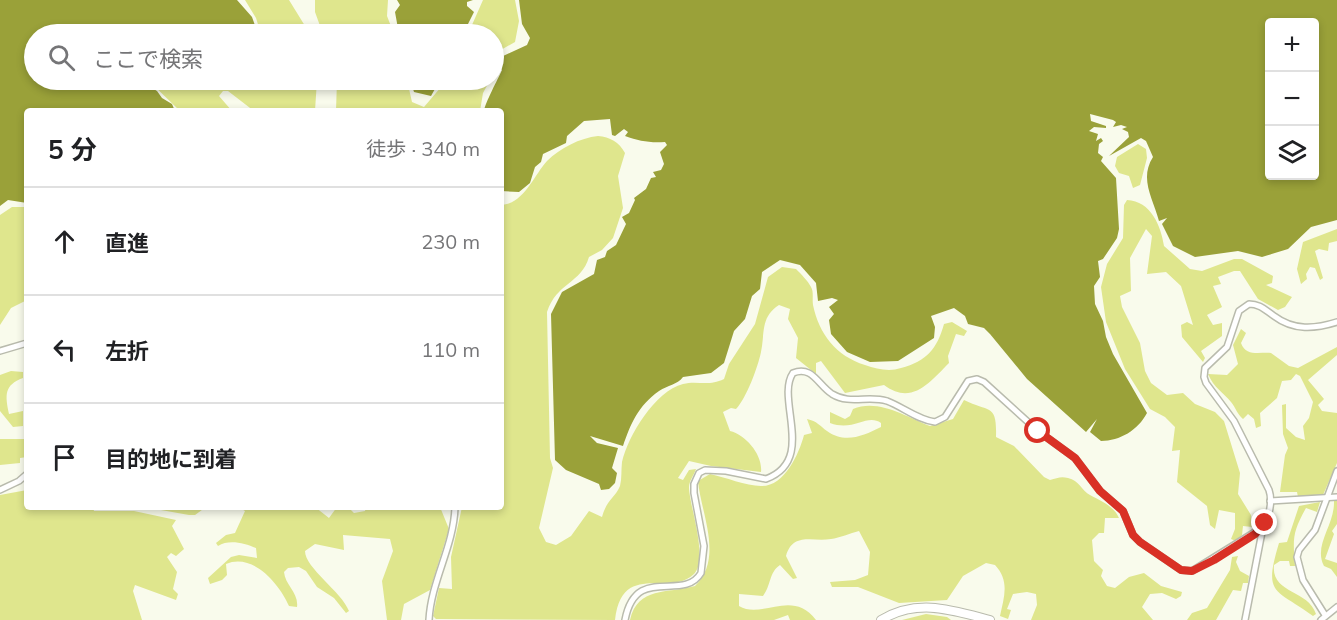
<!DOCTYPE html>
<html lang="ja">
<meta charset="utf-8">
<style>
:root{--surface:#fff;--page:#f2f2f2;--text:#202124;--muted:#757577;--line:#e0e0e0}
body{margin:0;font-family:Mulish,"Noto Sans JP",sans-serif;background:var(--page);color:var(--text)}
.controls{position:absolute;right:18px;top:18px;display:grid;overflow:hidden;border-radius:6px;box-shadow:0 3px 9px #0003}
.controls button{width:54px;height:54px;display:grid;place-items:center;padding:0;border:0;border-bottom:2px solid var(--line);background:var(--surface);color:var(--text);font:30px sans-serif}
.stop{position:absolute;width:18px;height:18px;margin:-14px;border:4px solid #d93025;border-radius:50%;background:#fff}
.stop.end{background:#d93025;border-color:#fff;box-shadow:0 2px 6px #0008}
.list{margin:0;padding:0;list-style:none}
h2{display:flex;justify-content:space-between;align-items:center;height:78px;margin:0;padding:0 24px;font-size:26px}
h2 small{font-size:20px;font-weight:400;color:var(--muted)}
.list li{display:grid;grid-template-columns:39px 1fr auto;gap:18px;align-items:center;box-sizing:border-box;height:108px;padding:0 24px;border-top:2px solid var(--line)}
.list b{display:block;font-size:22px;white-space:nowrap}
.list em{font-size:20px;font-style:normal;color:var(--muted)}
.icon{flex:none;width:33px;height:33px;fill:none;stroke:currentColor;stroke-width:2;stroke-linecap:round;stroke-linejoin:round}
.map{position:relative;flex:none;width:1337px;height:620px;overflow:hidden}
.search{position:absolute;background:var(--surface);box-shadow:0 3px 9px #0003;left:24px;top:24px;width:480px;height:66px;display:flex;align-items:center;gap:15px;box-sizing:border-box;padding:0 21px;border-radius:33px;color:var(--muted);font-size:22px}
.panel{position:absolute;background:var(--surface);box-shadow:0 3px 9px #0003;left:24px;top:108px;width:480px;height:402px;border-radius:6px}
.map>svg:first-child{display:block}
</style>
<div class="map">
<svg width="1337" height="620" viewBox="0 0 1337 620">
<rect width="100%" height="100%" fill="#f9fbec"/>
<g fill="#dfe68d">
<polygon points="245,0 289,0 310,34 261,34 256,18"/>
<polygon points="315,0 388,0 387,16 394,34 323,34 315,12"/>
<polygon points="483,0 515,0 519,21 515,42 499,51 494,58 494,34 468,34"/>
<polygon points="148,80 317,80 315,111 254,111 228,91 223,91 219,96 232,111 180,111"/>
<polygon points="337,80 407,80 412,102 424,107 447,80 490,80 483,93 480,111 336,111"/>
<path d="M598 136C610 137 619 142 625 153L618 176 623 208 613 238 602 250 589 257C581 284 557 282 547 312L550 458 553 468 539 528 546 542 556 545 571 536 589 511 602 517C607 499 615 498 620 486 622 478 621 470 622 462 628 436 655 391 683 384 698 380 707 387 724 379L729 364 755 324 768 277 782 267 796 269C801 274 808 281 811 287 814 292 812 299 813 305 819 334 836 356 865 365 877 369 889 372 901 368 927 361 937 349 944 324L952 322 967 331 964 336 956 334 948 356 949 363C930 382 912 406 884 385L845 393 821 361 816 363V374L796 358 798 338 788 319 790 309 779 305C760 317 765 334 761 352 758 367 746 399 736 409L731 408 723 412 730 431C746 435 763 455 761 472L711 466 689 461 678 478 683 480 689 470 696 469C694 475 689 481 689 487 689 505 709 559 694 574 669 598 622 560 615 620L436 619 433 616 439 588 452 589 451 557 462 507H501V205C524 204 534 175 547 161 560 148 580 138 598 136Z"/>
<polygon points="1138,144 1146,149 1147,158 1140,185 1133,188 1129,176 1119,173 1115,166 1117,157"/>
<path d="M1127 200C1151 201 1161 226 1164 246L1190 269 1202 271 1234 259H1242L1273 276 1272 283 1266 285 1292 297 1285 307 1278 310 1258 299 1240 271H1234L1218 277 1221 284 1213 286 1222 307 1207 315 1213 325 1222 323V336L1201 351 1205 358 1203 362 1182 337 1181 325 1187 322 1193 325 1181 286 1166 272 1147 274 1152 236 1146 229 1130 258 1131 291 1120 296 1122 307 1140 343 1145 371 1151 383 1167 395 1183 393 1195 404 1215 412 1224 421 1240 473 1238 494 1251 515 1252 527 1243 526 1242 535 1236 541 1231 539 1235 529V513L1219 510 1215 529 1210 525 1207 506 1177 482 1180 450 1172 451 1175 427 1165 417 1150 409 1125 369 1106 322 1101 287 1107 264 1123 238 1124 205Z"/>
<polygon points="12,207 27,207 27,300 11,308 0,325 0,215"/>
<polygon points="1337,229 1337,241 1329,243 1328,251 1319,249 1315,251 1323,278 1320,280 1315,268 1310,267 1306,274 1307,279 1301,284 1297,269 1303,242"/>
<path d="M1241 329 1246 333 1241 343C1246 357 1259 352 1271 353L1289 366 1298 368 1337 347V355L1308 380 1324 399 1318 405 1322 411 1337 413V463L1323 495 1298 497 1297 492H1280L1285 455 1288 448 1283 434 1282 405 1286 404V428L1296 437 1305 440 1303 426 1309 418 1313 402 1300 376 1296 374 1291 380 1282 381 1277 398 1260 413 1261 426 1256 428 1254 419 1248 414 1243 419C1237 414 1236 408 1231 402 1223 392 1214 388 1208 374L1227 375 1238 364 1233 345Z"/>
<path d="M11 371 23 372V378C4 385 5 395 9 414L23 411V426L13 427 0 411V375Z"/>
<path d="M964 400C990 413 997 403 996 437L1014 446 1044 477 1050 480C1057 478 1061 476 1068 478 1079 480 1082 491 1090 495 1101 501 1114 506 1119 518H1105L1104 533H1099L1092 540 1094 561 1103 570 1101 576 1107 586 1115 588 1129 577 1144 573 1161 586 1182 592 1181 596 1176 599 1162 593 1150 594 1142 607 1153 620H1031L1037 605 1036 594 1027 592 1013 594 1007 609 1011 610 1008 619 1000 616C1004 597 1010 581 995 565L986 563 963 576 947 600 899 603 858 587H832L830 582 855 580 868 575 870 552 859 531C850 533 840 538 831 539 812 542 793 532 786 556L797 578 793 579 780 565C769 572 771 586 763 596L739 594V606C762 620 792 588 816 620H790L788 615 774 620H630C638 586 667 594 695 586 724 558 701 514 698 481L710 474C725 477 746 486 761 486 784 487 799 454 804 435L812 433 807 419C817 421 820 426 827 431 845 444 863 436 881 427V423C867 413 854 432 830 423V412L845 419 850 416 853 409C878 398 907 417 930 426L953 419Z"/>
<polygon points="0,439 27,439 27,457 20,458 20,463 0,465"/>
<polygon points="27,490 27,507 93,507 94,511 134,511 176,520 172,526 184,549 176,556 171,553 167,557 177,572 173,589 178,594 176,600 135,585 133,591 142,620 0,620 0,495"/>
<path d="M1337 500V524L1332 531 1334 534 1325 559 1337 563V577L1331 569 1324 566C1313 545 1335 525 1334 501Z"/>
<path d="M1320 502 1317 512 1306 508C1292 533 1293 539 1295 566H1290L1289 561H1280L1274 565C1271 594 1308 589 1316 614L1313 616C1275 588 1263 596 1279 543L1287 542 1299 506Z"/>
<polygon points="144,507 191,510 206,507 195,515 189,515"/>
<path d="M238 507H315L329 518 337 507H348L354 513 365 511 366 507H440L449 529 430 590 404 604 401 620H387L382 581 393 551 390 539 343 535 344 550 315 544 305 551C305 568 342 592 349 611L346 613 334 598 317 587 306 571 299 567 288 568 284 572C285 585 299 593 297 607L289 606C280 585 253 552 226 564L227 575 222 580 210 584 208 578 231 557 239 555 257 558 256 548C244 543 229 539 218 546L216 543 226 535 235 533 245 511Z"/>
<polygon points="1238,556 1236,562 1240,571 1249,576 1248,583 1243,583 1241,591 1233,590 1216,620 1187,620 1192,613 1207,608 1230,570 1232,557"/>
<polygon points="926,614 947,617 951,620 902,620"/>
</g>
<g fill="#9aa139" fill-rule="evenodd">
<polygon points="0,0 237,0 252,17 258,34 190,34 178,29 169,34 159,34 149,29 118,34 34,34 34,80 139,80 157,91 162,98 172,104 175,111 27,111 27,203 8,200 0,206"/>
<polygon points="397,0 473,0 467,2 467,6 474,12 463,34 399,34 395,12 400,5"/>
<path d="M519 0H1337V220L1311 227 1288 249 1262 257 1238 251 1195 257 1173 246 1162 224 1167 218 1159 221C1153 198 1139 179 1153 157L1146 141 1141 138 1109 156 1129 137 1128 132 1122 129 1127 127 1121 125 1113 127 1116 122 1113 120 1090 114 1091 121 1106 126V128L1094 127 1089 131 1098 134 1096 141 1101 138 1103 141 1099 144 1098 153 1103 157 1101 161 1116 178 1119 229 1117 238 1103 259 1098 261 1100 277 1094 286 1095 304 1103 321 1106 337 1113 354 1147 413C1138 430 1120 441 1101 441L1090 432 1097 419 1086 432 1027 379 990 334 984 328 968 324 965 316 954 308 931 316 935 327 934 338 898 361 870 362 847 352 831 334 829 320 834 314 829 307 838 300 832 298 818 301 816 283 800 265 780 260 762 272 760 289 752 296 745 319 734 331 724 363 711 373 683 377C677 385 668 385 659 391 638 406 631 423 623 446L590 436 597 443 618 448 612 468 617 473 615 483 609 489 601 490 599 484 566 470 555 460 551 314 562 292 594 274 597 260 605 257 607 251 616 245 626 224 622 217 629 213 635 200 634 198 646 189 651 178 656 177 653 172 661 170 664 164 660 152 667 145 665 142C649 143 639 141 625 136L628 132 624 129 615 136 612 135 610 119 584 121 567 136 566 143 543 154 541 162 535 167 530 183 519 192 501 191V111H484C485 103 498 79 502 70L497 66 501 57 527 45 530 38 522 24ZM1270 22H1314V176H1270Z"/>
<polygon points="410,80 440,80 431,96 414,92"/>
</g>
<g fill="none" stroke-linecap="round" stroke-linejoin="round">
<defs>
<g id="minor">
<polyline points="0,351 27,343"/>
<polyline points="0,490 19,481 27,474"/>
<polyline points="1270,501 1337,497"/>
<polyline points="1325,615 1303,580 1297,557 1299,550 1315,530 1337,471"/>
<path d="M429 620C431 581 454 546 455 507"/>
<path d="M625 620C636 563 683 603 701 573L704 546 694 493V484L699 473 705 470 726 471 766 479C817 460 775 399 793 373 812 365 818 385 832 394 850 405 868 395 887 401 903 407 918 420 935 422L945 417 968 381 977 379 984 382 1038 431 1075 458 1100 491 1123 511 1133 535 1140 542 1181 570 1192 571 1263 527C1269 517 1273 502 1269 490L1234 421 1206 383 1204 377 1205 368 1227 347 1239 311 1249 304C1260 304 1265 310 1274 316 1294 331 1315 329 1337 322"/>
<polyline points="1245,620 1263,527"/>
<polyline points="1321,620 1337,607"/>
</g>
<path id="secondary" d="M881 620C918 598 952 610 990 620"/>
</defs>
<use href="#minor" stroke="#b9bbad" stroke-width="8"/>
<use href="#secondary" stroke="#b9bbad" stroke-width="10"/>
<use href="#minor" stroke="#fff" stroke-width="5"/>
<use href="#secondary" stroke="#fff" stroke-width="8"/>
</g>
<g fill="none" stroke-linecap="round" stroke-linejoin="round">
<polyline stroke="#d93025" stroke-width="8" points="1038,431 1075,458 1100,491 1123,511 1133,535 1140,542 1181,570 1192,571 1214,560 1255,534 1265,523"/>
</g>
</svg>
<div class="controls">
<button>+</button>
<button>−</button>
<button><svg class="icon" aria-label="layers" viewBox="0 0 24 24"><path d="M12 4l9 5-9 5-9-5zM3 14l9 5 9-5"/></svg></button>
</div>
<div class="stop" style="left:1038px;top:431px"></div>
<div class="stop end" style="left:1265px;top:523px"></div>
<div class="search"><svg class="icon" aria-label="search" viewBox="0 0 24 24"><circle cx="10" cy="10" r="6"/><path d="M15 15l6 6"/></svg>ここで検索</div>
<section class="panel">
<h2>5 分<small>徒歩 · 340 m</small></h2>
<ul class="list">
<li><svg class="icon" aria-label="ahead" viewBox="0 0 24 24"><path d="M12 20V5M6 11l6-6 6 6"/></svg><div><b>直進</b></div><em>230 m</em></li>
<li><svg class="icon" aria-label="left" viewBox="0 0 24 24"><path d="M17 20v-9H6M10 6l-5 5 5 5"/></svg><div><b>左折</b></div><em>110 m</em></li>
<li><svg class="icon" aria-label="arrive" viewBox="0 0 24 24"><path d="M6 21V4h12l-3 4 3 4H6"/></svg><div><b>目的地に到着</b></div></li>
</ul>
</section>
</div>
